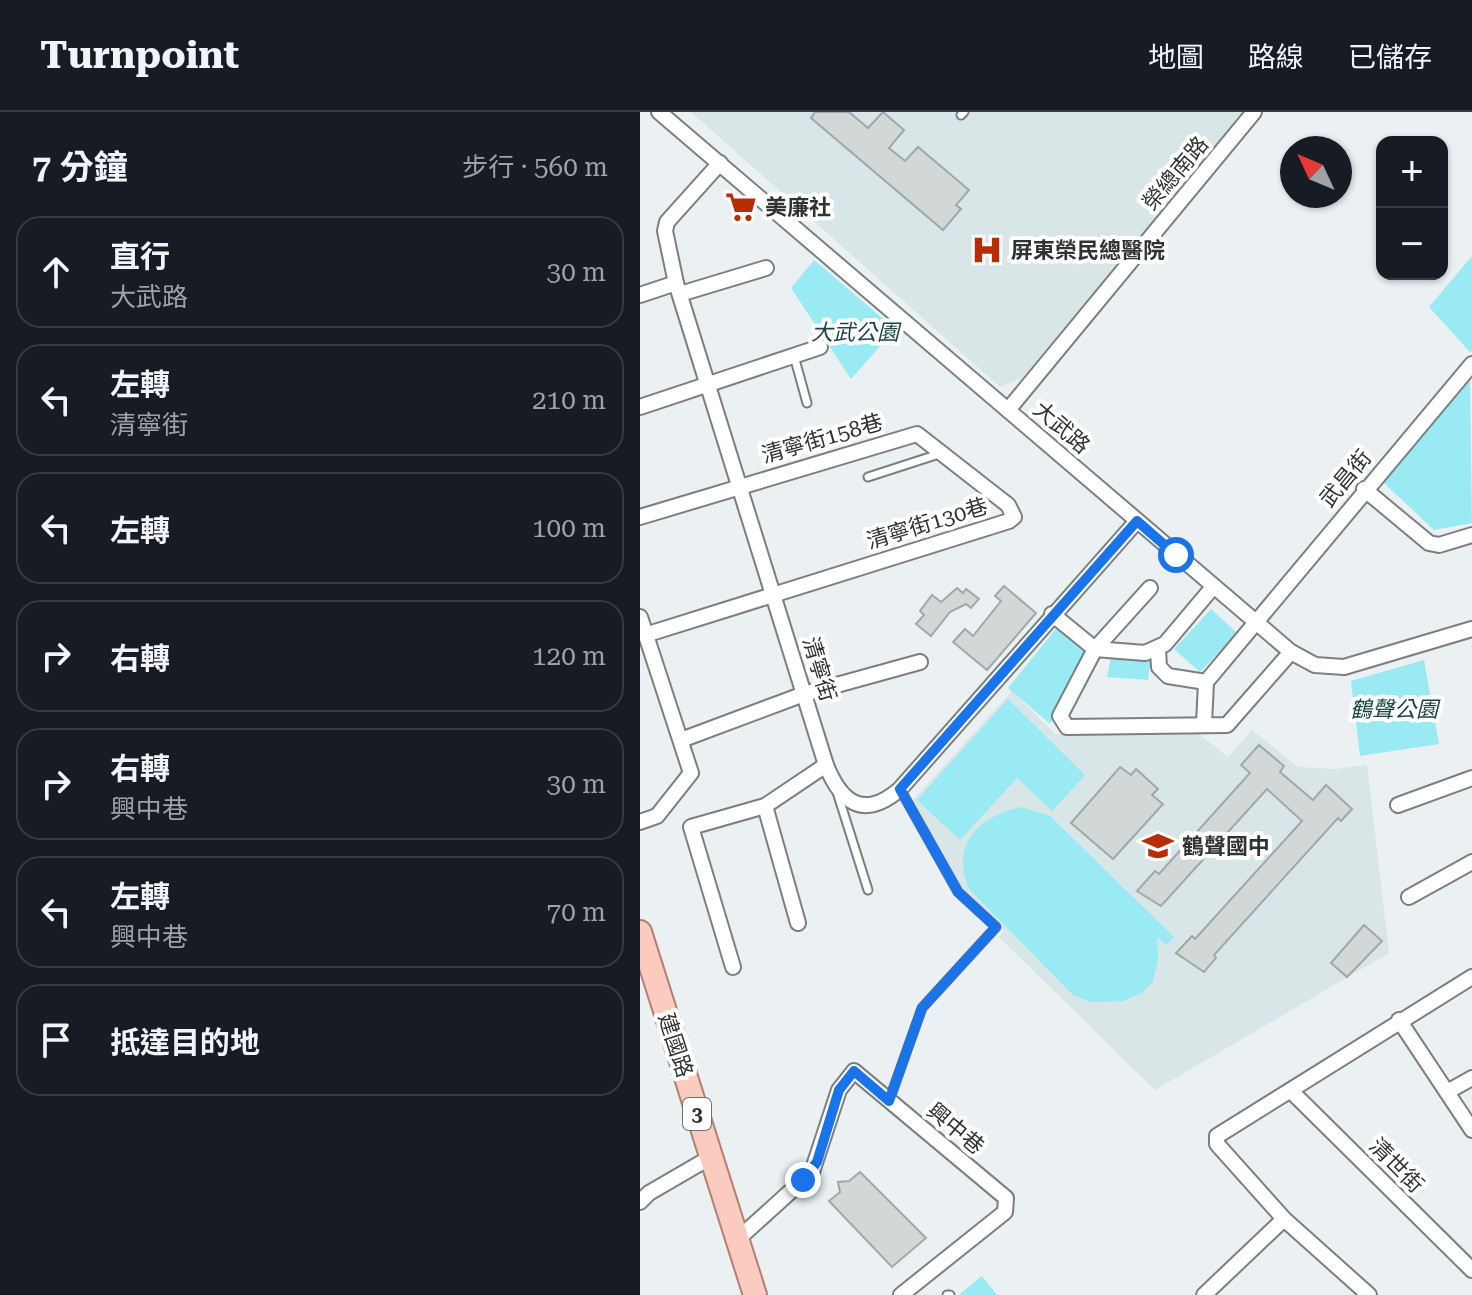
<!DOCTYPE html>
<html lang="zh-TW">
<meta charset="utf-8">
<style>
:root{--surface:#171b24;--page:#242831;--text:#f1f3f6;--muted:#9ea1a6;--line:#363941}
body{margin:0;font-family:"Roboto Serif","Noto Sans TC",serif;background:var(--page);color:var(--text)}
.controls{position:absolute;right:24px;top:24px;display:grid;overflow:hidden;border-radius:16px;box-shadow:0 2px 6px #0004}
.controls button{width:72px;height:72px;display:grid;place-items:center;padding:0;border:0;border-bottom:2px solid var(--line);background:var(--surface);color:var(--text);font:40px sans-serif}
.compass{position:absolute;left:640px;top:24px;width:72px;height:72px;border-radius:50%;background:var(--surface);box-shadow:0 2px 6px #0004;rotate:314deg}
.stop{position:absolute;width:24px;height:24px;margin:-18px;border:6px solid #1a73e8;border-radius:50%;background:#fff}
.stop.end{background:#1a73e8;border-color:#fff;box-shadow:0 2px 8px #0008}
.list{margin:0;padding:0;list-style:none}
h2{display:flex;justify-content:space-between;align-items:center;height:104px;margin:0;padding:0 32px;font-size:34px}
h2 small{font-size:26px;font-weight:400;color:var(--muted)}
.list li{display:grid;grid-template-columns:52px 1fr auto;gap:24px;align-items:center;box-sizing:border-box;height:112px;margin:0 16px 16px;padding:0 16px;border:2px solid var(--line);border-radius:24px}
.list b{display:block;font-size:30px;white-space:nowrap}
.list p{margin:0;font-size:26px;white-space:nowrap;color:var(--muted)}
.list em{font-size:26px;font-style:normal;color:var(--muted)}
.icon{flex:none;width:44px;height:44px;fill:none;stroke:currentColor;stroke-width:2;stroke-linecap:round;stroke-linejoin:round}
.map{position:relative;flex:none;width:832px;height:1183px;overflow:hidden}
header{display:flex;align-items:center;gap:48px;box-sizing:border-box;height:112px;padding:0 40px;background:var(--surface);border-bottom:2px solid var(--line)}
header strong{font-size:38px}
nav{display:flex;gap:44px;margin-inline-start:auto;font-size:28px}
main{display:flex}
aside{flex:1;background:var(--surface)}
.map>svg:first-child{display:block}
</style>
<header>
<strong>Turnpoint</strong>
<nav><a>地圖</a><a>路線</a><a>已儲存</a></nav>
</header>
<main>
<aside>
<h2>7 分鐘<small>步行 · 560 m</small></h2>
<ul class="list">
<li><svg class="icon" aria-label="ahead" viewBox="0 0 24 24"><path d="M12 20V5M6 11l6-6 6 6"/></svg><div><b>直行</b><p>大武路</p></div><em>30 m</em></li>
<li><svg class="icon" aria-label="left" viewBox="0 0 24 24"><path d="M17 20v-9H6M10 6l-5 5 5 5"/></svg><div><b>左轉</b><p>清寧街</p></div><em>210 m</em></li>
<li><svg class="icon" aria-label="left" viewBox="0 0 24 24"><path d="M17 20v-9H6M10 6l-5 5 5 5"/></svg><div><b>左轉</b></div><em>100 m</em></li>
<li><svg class="icon" aria-label="right" viewBox="0 0 24 24"><path d="M7 20v-9h11M14 6l5 5-5 5"/></svg><div><b>右轉</b></div><em>120 m</em></li>
<li><svg class="icon" aria-label="right" viewBox="0 0 24 24"><path d="M7 20v-9h11M14 6l5 5-5 5"/></svg><div><b>右轉</b><p>興中巷</p></div><em>30 m</em></li>
<li><svg class="icon" aria-label="left" viewBox="0 0 24 24"><path d="M17 20v-9H6M10 6l-5 5 5 5"/></svg><div><b>左轉</b><p>興中巷</p></div><em>70 m</em></li>
<li><svg class="icon" aria-label="arrive" viewBox="0 0 24 24"><path d="M6 21V4h12l-3 4 3 4H6"/></svg><div><b>抵達目的地</b></div></li>
</ul>
</aside>
<div class="map">
<svg width="832" height="1183" viewBox="0 0 832 1183">
<rect width="100%" height="100%" fill="#ebf1f2"/>
<g fill="#d8e6e7">
<polygon points="51,0 604,0 382,266 360,275"/>
<polygon points="372,579 415,622 552,617 588,645 612,618 658,655 696,657 727,653 749,841 515,978 359,825 364,819 324,780 273,688"/>
</g>
<g fill="#99eaf2">
<polygon points="832,144 832,239 830,240 789,195"/>
<polygon points="174,148 255,217 211,267 151,176"/>
<polygon points="830,269 832,411 794,418 743,370 816,275"/>
<polygon points="571,497 597,521 560,560 534,537"/>
<polygon points="419,513 448,540 410,612 368,576"/>
<polygon points="472,540 511,544 508,568 467,565"/>
<polygon points="784,548 799,632 720,644 711,569"/>
<polygon points="368,587 445,663 412,699 377,666 320,728 277,688"/>
<path d="M381 695 410 704 534 825 526 833 517 825 518 847 513 869 502 881 483 889 451 890 433 883 330 778C309 734 338 704 381 695Z"/>
<polygon points="342,1164 357,1183 320,1183 320,1182"/>
</g>
<g fill="#d2d7d8" stroke="#a2a7a7" stroke-width="2">
<polygon points="175,0 209,0 228,16 243,0 264,18 249,36 265,49 278,35 329,78 316,93 321,97 303,118 171,6"/>
<polygon points="364,474 396,501 347,558 313,530 325,517 333,524 361,489 355,484"/>
<polygon points="317,476 323,481 326,477 339,487 331,496 326,492 310,500 291,524 276,512 284,503 280,499 292,483 301,490"/>
<polygon points="619,633 644,654 640,660 673,688 686,673 712,697 701,709 698,706 574,843 576,846 564,860 536,841 552,824 555,827 662,709 627,677 521,794 497,779 515,759 519,762 610,661 601,653"/>
<polygon points="480,655 491,663 496,657 518,677 512,683 523,692 473,747 431,711"/>
<polygon points="724,813 742,829 707,865 691,851"/>
<polygon points="220,1060 286,1126 252,1155 189,1089 200,1080 198,1070 209,1069"/>
</g>
<g fill="none" stroke-linecap="round" stroke-linejoin="round">
<defs>
<g id="service">
<polyline points="321,3 324,0"/>
<polyline points="154,244 167,291"/>
<polyline points="228,365 299,342"/>
<polyline points="197,680 228,778"/>
<polyline points="249,989 282,896 356,815 318,780 260,677"/>
<polyline points="307,1183 310,1183"/>
</g>
<g id="minor">
<polyline points="19,0 651,540 675,553 704,555 832,517"/>
<path d="M80 51 27 110 25 119 36 171 186 653C202 693 225 707 260 677L497 409"/>
<polyline points="40,182 126,156"/>
<polyline points="0,183 36,171"/>
<polyline points="0,295 180,235"/>
<polyline points="368,298 614,0"/>
<polyline points="724,377 789,431 799,433 832,423"/>
<polyline points="0,405 277,322 368,393 374,405 369,409 5,523"/>
<polyline points="510,476 455,537 420,604 427,615 587,613 651,540"/>
<polyline points="412,502 455,537 505,541 525,532 573,475"/>
<polyline points="0,505 51,661 17,704 0,710"/>
<polyline points="518,537 519,555 528,564 566,570"/>
<polyline points="564,612 566,570 832,252"/>
<polyline points="41,628 164,582 280,550"/>
<polyline points="758,693 832,666"/>
<polyline points="125,694 158,811"/>
<polyline points="769,785 832,750"/>
<polyline points="93,855 51,715 125,694 186,653"/>
<polyline points="759,908 832,1018"/>
<polyline points="651,979 832,1158"/>
<polyline points="807,980 832,966"/>
<polyline points="0,1090 9,1081 71,1045"/>
<polyline points="98,1127 172,1060 199,978 214,959 366,1086 365,1100 261,1183"/>
<polyline points="564,1183 644,1107"/>
<polyline points="729,1183 644,1107 577,1032 577,1024 832,865"/>
</g>
<polyline id="primary" points="0,820 115,1183"/>
</defs>
<use href="#service" stroke="#7a7f80" stroke-width="11"/>
<use href="#minor" stroke="#7a7f80" stroke-width="18"/>
<use href="#primary" stroke="#b27f72" stroke-width="26"/>
<use href="#service" stroke="#fff" stroke-width="7"/>
<use href="#minor" stroke="#fff" stroke-width="14"/>
<use href="#primary" stroke="#fbcbbf" stroke-width="22"/>
</g>
<g fill="none" stroke-linecap="round" stroke-linejoin="round">
<polyline stroke="#1a73e8" stroke-width="10" points="163,1068 177,1050 199,978 214,959 249,989 282,896 356,815 318,780 260,677 497,409 536,443"/>
</g>
<defs>
<symbol id="supermarket-bare" viewBox="-9 -9 18 18"><path d="M-6-5.5h2.5l.6 2H6L4.5 2H-2.5L-4.4-4H-6ZM-1.5 3.2a1.3 1.3 0 1 0 .1 0ZM3 3.2a1.3 1.3 0 1 0 .1 0Z" fill="#b72d06" stroke="#fff" stroke-width="2.5" paint-order="stroke"/></symbol>
<symbol id="hospital-bare" viewBox="-9 -9 18 18"><path d="M-5-5h3v3.5h4V-5h3V5h-3V1.5h-4V5h-3Z" fill="#b72d06" stroke="#fff" stroke-width="2.5" paint-order="stroke"/></symbol>
<symbol id="school-bare" viewBox="-9 -9 18 18"><path d="M0-5L7-2L0 1L-7-2ZM-4 1L0 2.5L4 1V4Q0 6-4 4Z" fill="#b72d06" stroke="#fff" stroke-width="2.5" paint-order="stroke"/></symbol>
</defs>
<g fill-rule="evenodd">
<use href="#supermarket-bare" x="79" y="73" width="44" height="44"/>
<use href="#hospital-bare" x="325" y="116" width="44" height="44"/>
<use href="#school-bare" x="496" y="712" width="44" height="44"/>
</g>
<g text-anchor="middle" stroke-width="8" stroke-linejoin="round" paint-order="stroke">
<rect fill="#fff" stroke="#6f7070" stroke-width="2" x="43" y="986" width="28" height="32" rx="6"/>
<g font-size="20" font-weight="bold" fill="#313333">
<text x="57" y="1009">3</text>
</g>
<g font-size="22" fill="#313333" stroke="#fff">
<text transform="translate(535 61) rotate(-50)" y="8">榮總南路</text>
<text transform="translate(422 315) rotate(41)" y="8">大武路</text>
<text transform="translate(182 326) rotate(-16)" y="8">清寧街158巷</text>
<text transform="translate(705 366) rotate(-50)" y="8">武昌街</text>
<text transform="translate(287 411) rotate(-17)" y="8">清寧街130巷</text>
<text transform="translate(180 557) rotate(73)" y="8">清寧街</text>
<text transform="translate(36 933) rotate(72)" y="8">建國路</text>
<text transform="translate(316 1016) rotate(40)" y="8">興中巷</text>
<text transform="translate(757 1053) rotate(45)" y="8">清世街</text>
</g>
<g font-size="22" font-weight="bold" fill="#313333" stroke="#fff" text-anchor="start">
<text x="125" y="103">美廉社</text>
<text x="371" y="146">屏東榮民總醫院</text>
<text x="542" y="742">鶴聲國中</text>
</g>
<g font-size="22" font-style="italic" fill="#1a4447" stroke="#fff">
<text x="215" y="228">大武公園</text>
<text x="754" y="605">鶴聲公園</text>
</g>
</g>
</svg>
<div class="controls">
<button>+</button>
<button>−</button>
</div>
<svg class="compass" viewBox="-18 -18 36 36"><path d="M0-13l5 13h-10z" fill="#e53935"/><path d="M0 13l5-13h-10z" fill="#9ea1a6"/></svg>
<div class="stop" style="left:536px;top:443px"></div>
<div class="stop end" style="left:163px;top:1068px"></div>
</div>
</main>
